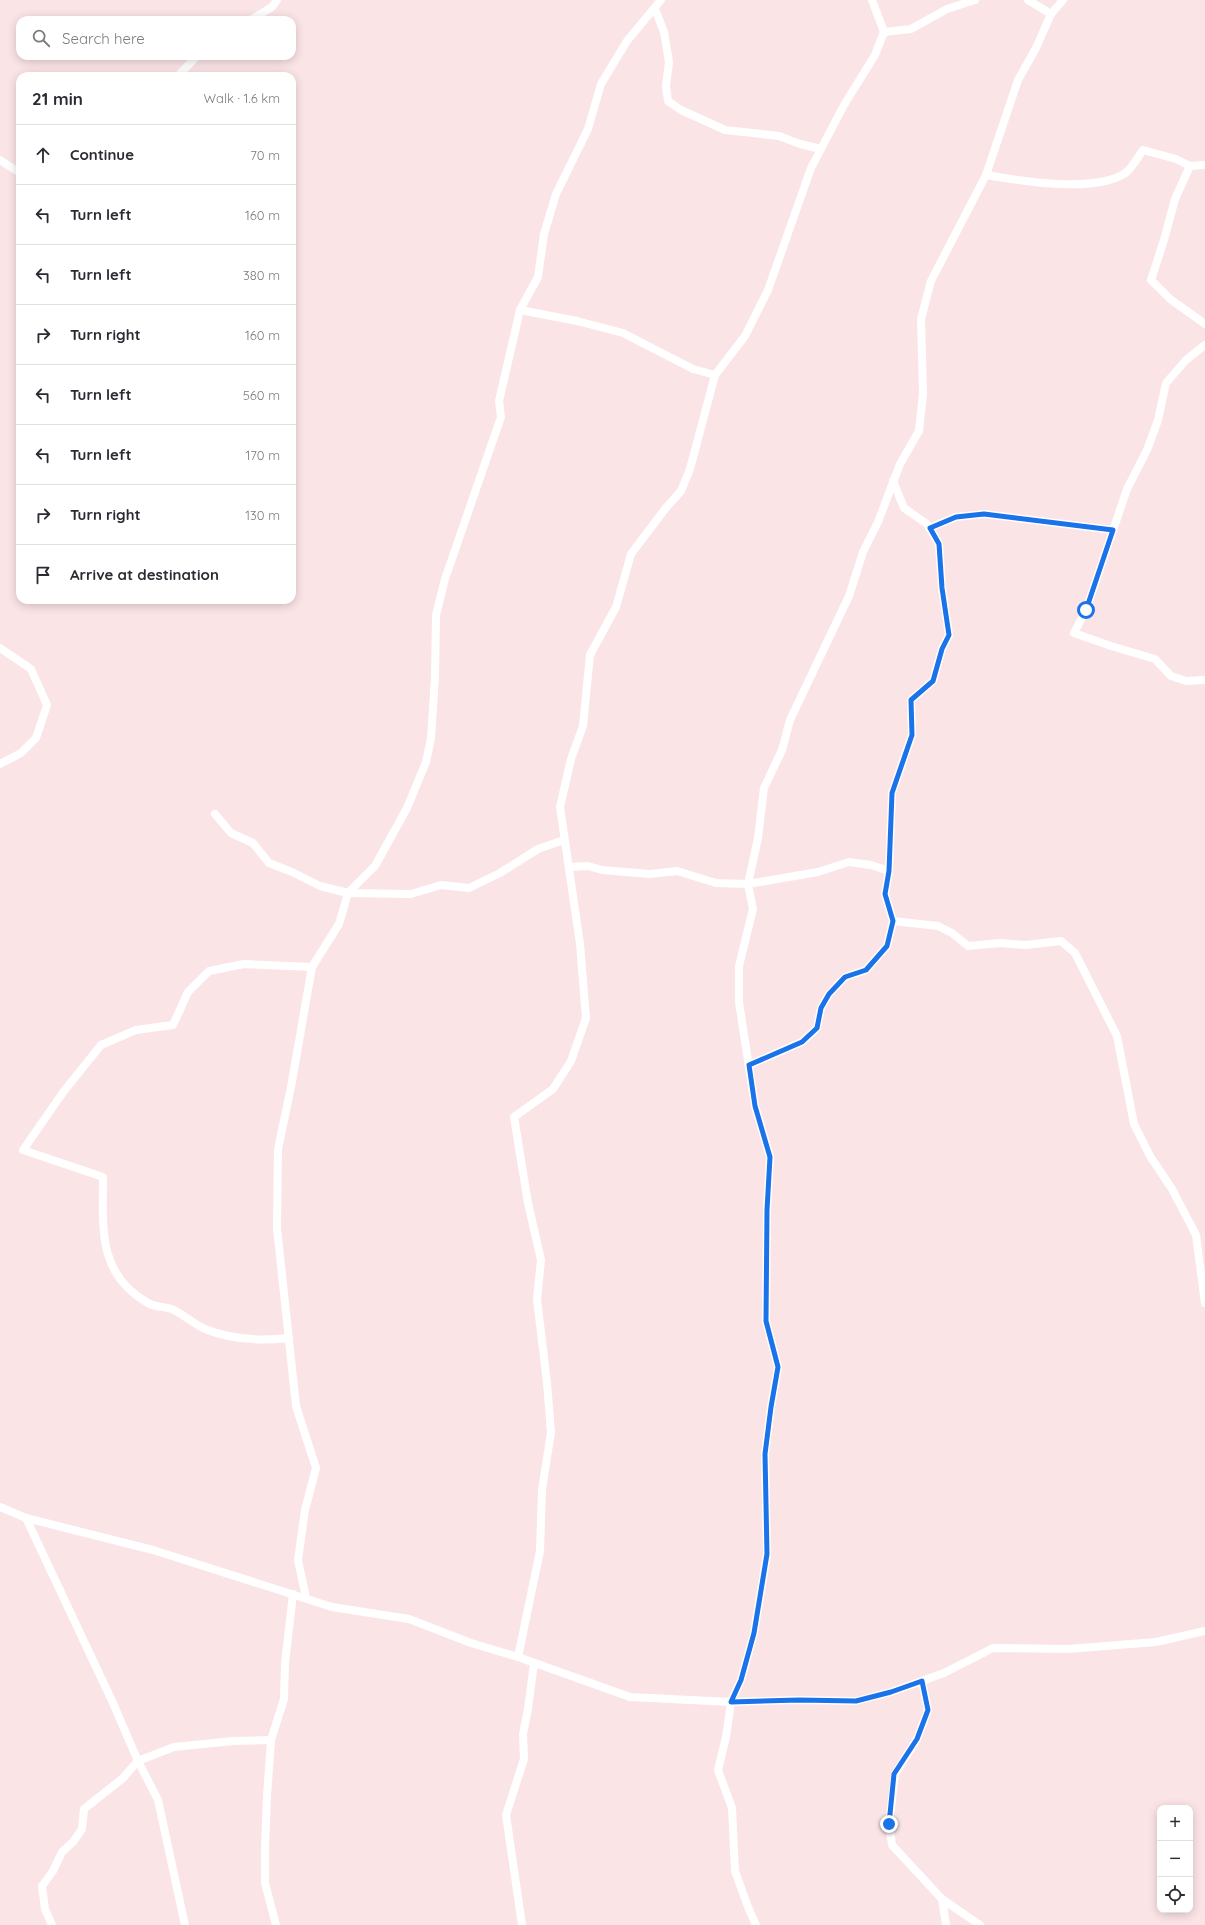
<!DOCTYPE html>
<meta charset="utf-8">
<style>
:root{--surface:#fff;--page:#f2f2f3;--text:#2b2b33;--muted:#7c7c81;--line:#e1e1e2}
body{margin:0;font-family:Quicksand,sans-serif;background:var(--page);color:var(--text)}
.controls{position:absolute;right:12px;bottom:12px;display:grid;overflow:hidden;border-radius:8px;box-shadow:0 2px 10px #0003}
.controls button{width:36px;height:36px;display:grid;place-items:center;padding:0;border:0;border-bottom:1px solid var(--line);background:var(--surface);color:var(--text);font:20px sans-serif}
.stop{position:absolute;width:12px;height:12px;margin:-9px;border:3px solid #1a73e8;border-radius:50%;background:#fff}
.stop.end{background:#1a73e8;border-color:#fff;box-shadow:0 1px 4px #0008}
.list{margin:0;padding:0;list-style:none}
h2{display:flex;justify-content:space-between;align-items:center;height:52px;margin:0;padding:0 16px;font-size:17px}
h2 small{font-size:13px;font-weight:400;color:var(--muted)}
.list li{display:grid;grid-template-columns:26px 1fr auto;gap:12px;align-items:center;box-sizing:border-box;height:60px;padding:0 16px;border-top:1px solid var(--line)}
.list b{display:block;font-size:15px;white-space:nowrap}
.list em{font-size:13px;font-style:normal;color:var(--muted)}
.icon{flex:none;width:22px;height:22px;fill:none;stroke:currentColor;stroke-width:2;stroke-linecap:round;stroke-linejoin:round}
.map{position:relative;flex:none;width:1205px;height:1925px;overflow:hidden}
.search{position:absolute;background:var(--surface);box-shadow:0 2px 10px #0003;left:16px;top:16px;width:280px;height:44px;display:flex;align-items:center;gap:10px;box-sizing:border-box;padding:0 14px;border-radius:12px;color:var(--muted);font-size:15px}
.panel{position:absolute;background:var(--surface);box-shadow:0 2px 10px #0003;left:16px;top:72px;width:280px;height:532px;border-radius:12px}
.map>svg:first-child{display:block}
</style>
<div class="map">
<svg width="1205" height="1925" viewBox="0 0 1205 1925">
<rect width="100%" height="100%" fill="#fbe4e6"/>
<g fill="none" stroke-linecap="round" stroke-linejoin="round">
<g stroke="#fff" stroke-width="8">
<polyline points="1028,0 1051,14"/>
<polyline points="655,9 664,32 669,62 666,86 668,101 681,110 725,130 779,136 800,144 821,149"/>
<polyline points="251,20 272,7 277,0"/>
<polyline points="884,32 911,29 947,9 975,0"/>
<polyline points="178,76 197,56"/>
<polyline points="0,160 20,173"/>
<polyline points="1190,166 1175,199 1164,240 1151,280 1170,299 1205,324"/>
<path d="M986 175C1021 181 1092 193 1124 174 1131 170 1138 157 1143 150L1176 159 1190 166 1205 165"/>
<polyline points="520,310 577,321 623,333 693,369 715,375"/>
<polyline points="1205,345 1186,360 1166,383 1158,420 1147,450 1127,489 1086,610 1074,633 1111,646 1155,659 1171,676 1186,681 1205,680"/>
<polyline points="929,528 956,517 984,514 1113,530"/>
<polyline points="0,648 31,669 47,705 36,738 21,753 0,764"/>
<polyline points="215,814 231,833 253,843 269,863 292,872 320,886 348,893 411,894 441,885 469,888 500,873 538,849 564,840"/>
<polyline points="570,867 588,866 602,870 650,874 677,871 716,883 748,884 818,872 849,862 871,865 889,871 885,894 893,921 938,926 952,933 968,946 1000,943 1025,945 1061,941 1075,953 1117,1036 1134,1124 1150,1156 1172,1189 1196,1235 1205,1303"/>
<polyline points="889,871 892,793 912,735 911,700 933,681 942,649 949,635 942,588 939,544 927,524 904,508 893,481"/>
<polyline points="749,1065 802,1042 817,1028 821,1008 829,994 845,977 866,970 887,946 893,921"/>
<path d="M289 1338C262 1341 232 1340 205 1329 194 1324 185 1316 174 1310 166 1306 156 1308 148 1303 97 1274 103 1228 103 1177L23 1150 64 1091 101 1045 136 1030 173 1025 188 992 209 971 244 964 312 967"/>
<polyline points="0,1507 26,1518 153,1550 332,1607 409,1619 471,1643 518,1657 630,1697 731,1702 799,1700 856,1701 891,1692 944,1673 993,1648 1068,1649 1156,1642 1205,1631"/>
<polyline points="26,1518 113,1703 138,1761 158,1800 185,1925"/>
<polyline points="306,1598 298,1560 305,1510 316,1468 296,1406 277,1228 278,1149 291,1087 312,967 339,924 348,893 375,866 407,808 426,762 431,738 435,677 436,615 445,579 501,417 499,401 520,310 538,277 544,234 556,194 588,129 601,84 627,41 661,0"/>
<polyline points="518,1657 540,1551 542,1490 551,1432 547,1383 537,1299 541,1260 528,1203 514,1117 553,1089 571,1061 586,1018 580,944 560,807 571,759 583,726 590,655 616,607 631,554 665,509 681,491 690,469 715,375 745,336 768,290 811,168 844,105 875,55 884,32 872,0"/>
<polyline points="922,1681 928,1710 917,1739 895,1774 889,1824 892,1845 942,1899 980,1925"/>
<polyline points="942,1899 946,1925"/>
<polyline points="52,1925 45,1909 42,1886 53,1871 62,1852 73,1842 82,1829 84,1809 123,1778 138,1761 174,1747 233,1741 271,1740"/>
<polyline points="276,1925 265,1883 265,1848 267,1796 271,1740 284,1699 285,1663 293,1594"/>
<polyline points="522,1925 506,1815 524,1759 523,1734 528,1709 534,1663"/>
<polyline points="756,1925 748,1907 735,1871 732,1808 718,1770 726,1737 731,1702 741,1680 754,1633 767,1554 765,1454 771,1407 778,1367 766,1321 767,1210 770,1157 755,1106 739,1002 739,966 753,909 748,884 758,838 764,788 782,750 790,720 849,596 863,552 878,522 900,464 919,431 923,394 921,319 931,281 986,175 1018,80 1036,48 1051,14 1063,0"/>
</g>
</g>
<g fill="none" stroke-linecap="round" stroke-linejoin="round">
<polyline stroke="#1a73e8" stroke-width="5" points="889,1824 894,1774 917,1739 928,1710 922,1681 891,1692 856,1701 799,1700 731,1702 741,1680 754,1633 767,1554 765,1454 771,1407 778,1367 766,1321 767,1210 770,1157 755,1106 749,1065 802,1042 817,1028 821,1008 829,994 845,977 866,970 887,946 893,921 885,894 889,871 892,793 912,735 911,700 933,681 942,649 949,635 942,588 939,544 930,528 956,517 984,514 1113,530 1086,610"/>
</g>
</svg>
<div class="controls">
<button>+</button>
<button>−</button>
<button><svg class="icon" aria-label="locate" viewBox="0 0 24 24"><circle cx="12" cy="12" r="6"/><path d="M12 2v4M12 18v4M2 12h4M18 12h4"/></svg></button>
</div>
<div class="stop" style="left:1086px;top:610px"></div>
<div class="stop end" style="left:889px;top:1824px"></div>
<div class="search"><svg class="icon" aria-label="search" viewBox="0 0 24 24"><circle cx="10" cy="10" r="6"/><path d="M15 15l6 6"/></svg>Search here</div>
<section class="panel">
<h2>21 min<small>Walk · 1.6 km</small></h2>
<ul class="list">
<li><svg class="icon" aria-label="ahead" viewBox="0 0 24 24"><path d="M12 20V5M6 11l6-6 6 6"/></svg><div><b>Continue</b></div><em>70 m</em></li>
<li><svg class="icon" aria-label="left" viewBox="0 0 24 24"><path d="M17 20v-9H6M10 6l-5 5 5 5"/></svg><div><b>Turn left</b></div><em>160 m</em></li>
<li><svg class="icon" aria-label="left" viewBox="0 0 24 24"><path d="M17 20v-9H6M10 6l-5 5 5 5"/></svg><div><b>Turn left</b></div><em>380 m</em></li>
<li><svg class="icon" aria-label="right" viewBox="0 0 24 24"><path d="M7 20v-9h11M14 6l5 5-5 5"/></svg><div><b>Turn right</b></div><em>160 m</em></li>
<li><svg class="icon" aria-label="left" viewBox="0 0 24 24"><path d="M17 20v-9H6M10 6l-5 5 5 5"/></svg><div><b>Turn left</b></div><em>560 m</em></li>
<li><svg class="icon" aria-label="left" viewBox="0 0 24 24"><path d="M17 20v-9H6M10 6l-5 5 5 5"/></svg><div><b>Turn left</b></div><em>170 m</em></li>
<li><svg class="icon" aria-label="right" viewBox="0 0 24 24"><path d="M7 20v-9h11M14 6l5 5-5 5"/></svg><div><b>Turn right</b></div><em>130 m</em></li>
<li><svg class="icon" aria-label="arrive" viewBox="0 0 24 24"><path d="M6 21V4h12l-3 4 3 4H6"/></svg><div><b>Arrive at destination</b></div></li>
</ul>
</section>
</div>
